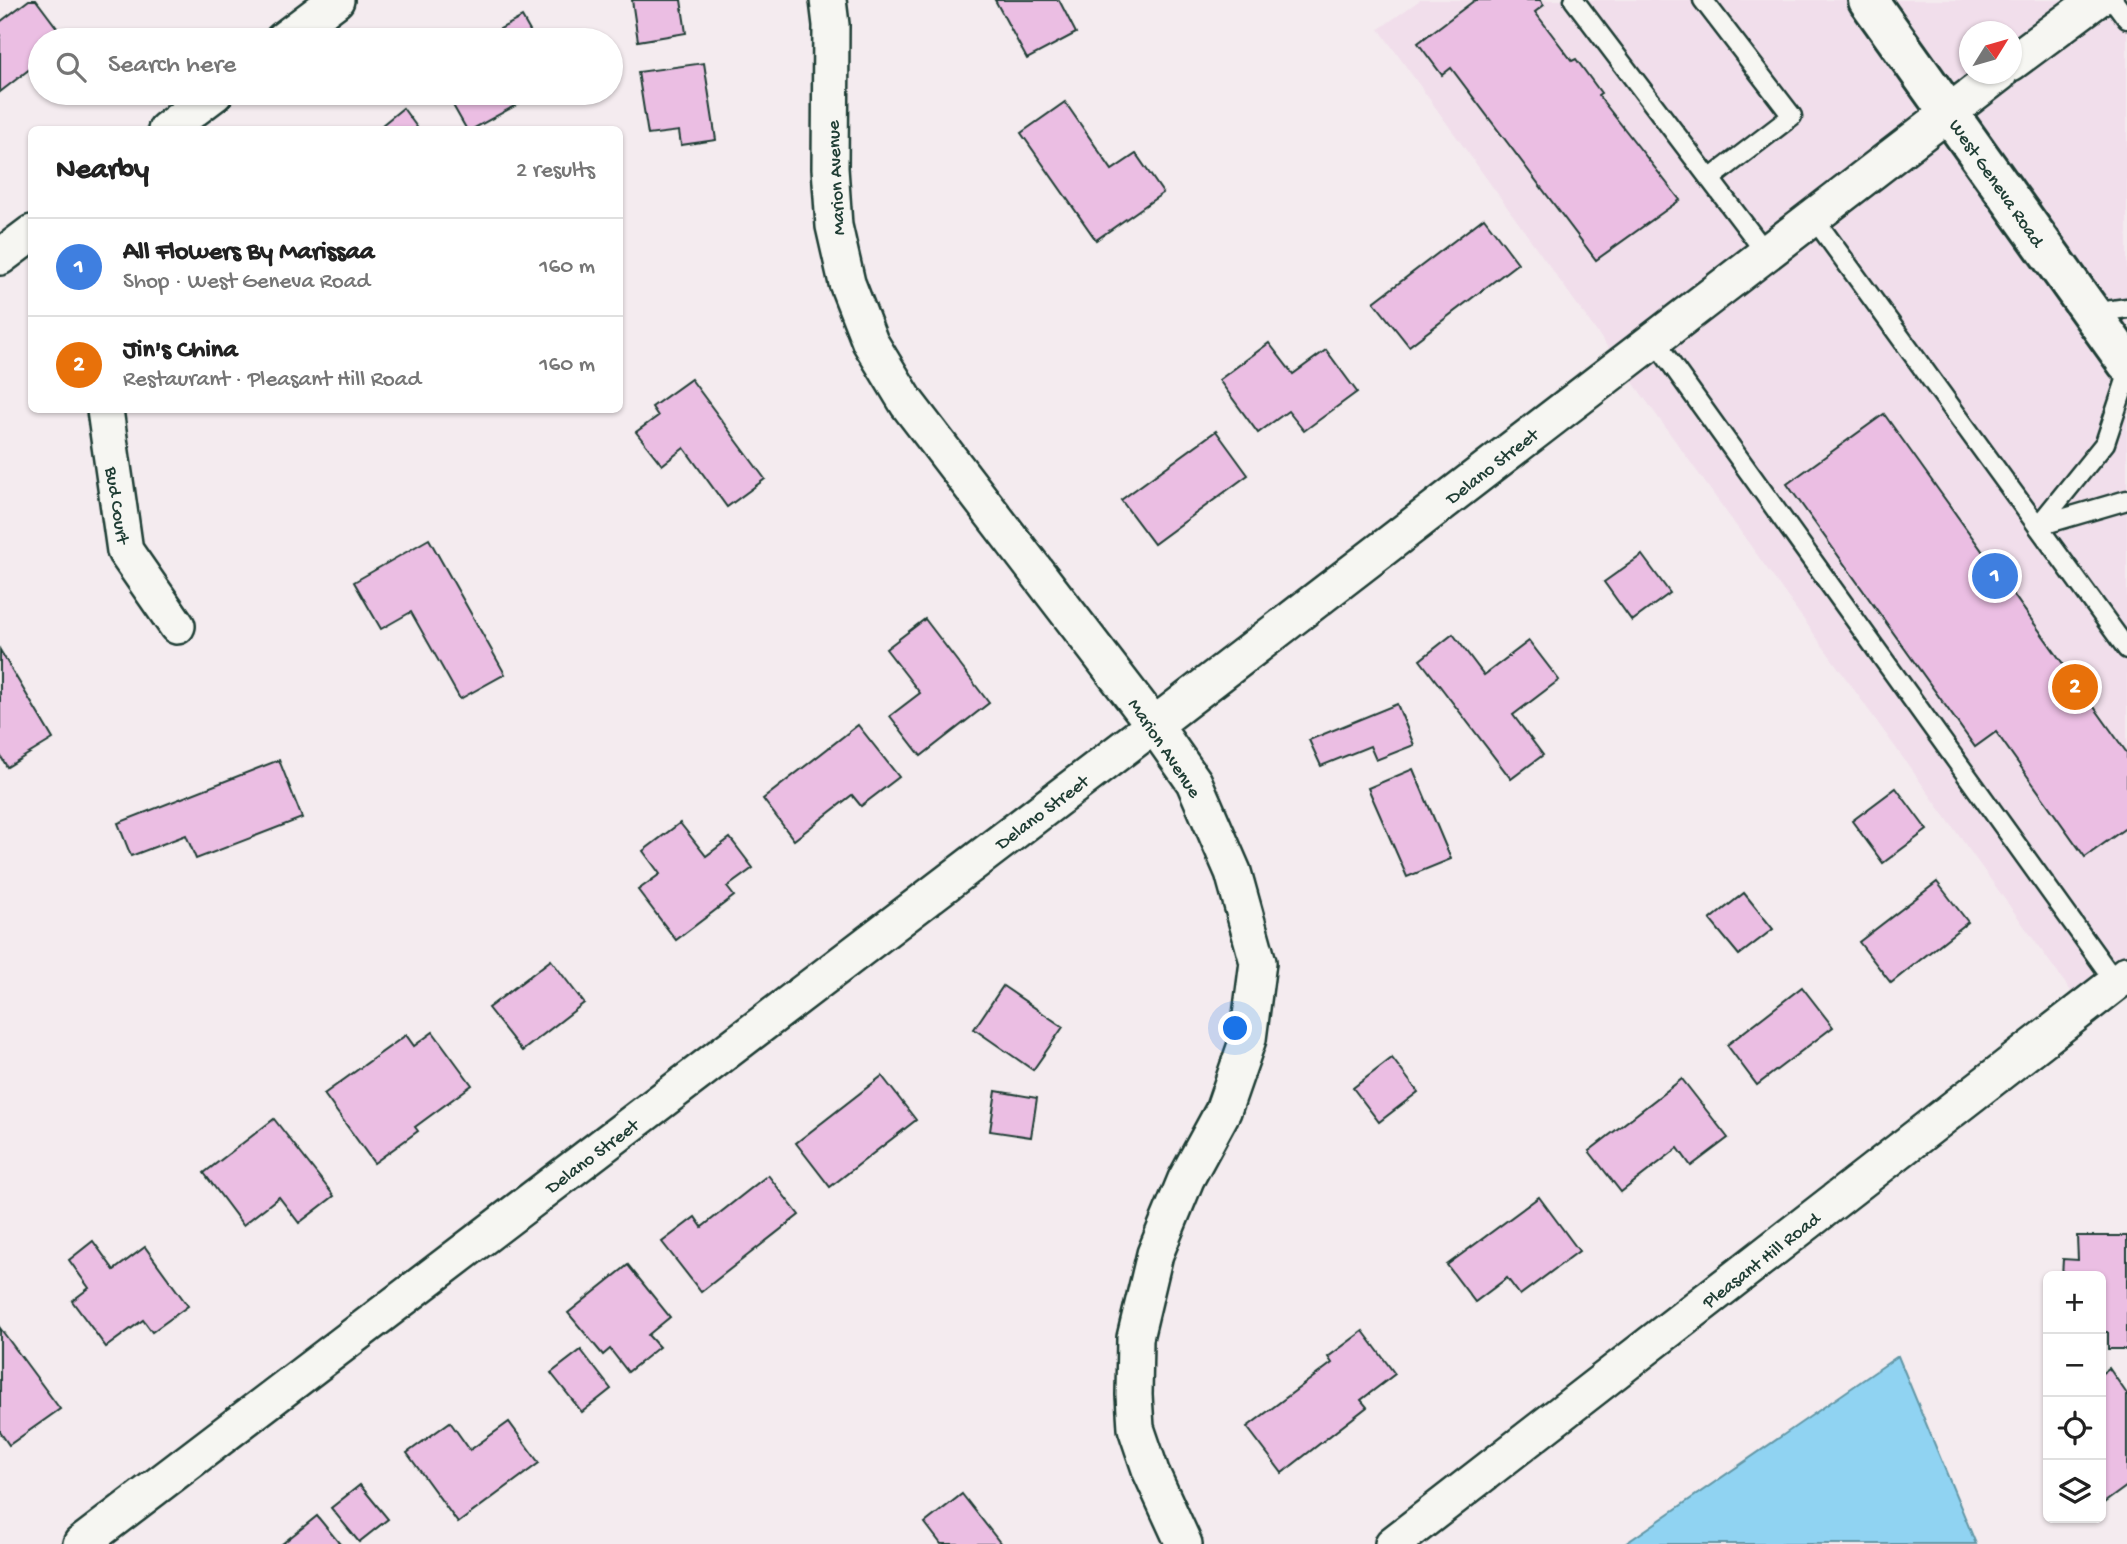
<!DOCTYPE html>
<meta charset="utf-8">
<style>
:root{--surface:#fff;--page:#f6f6f6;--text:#222;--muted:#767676;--line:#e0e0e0;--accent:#ea580c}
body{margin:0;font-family:"Gochi Hand",sans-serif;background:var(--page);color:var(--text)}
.controls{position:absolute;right:21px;bottom:21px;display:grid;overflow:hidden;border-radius:10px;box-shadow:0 2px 5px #0004}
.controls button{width:63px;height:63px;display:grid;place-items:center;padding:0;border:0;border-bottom:2px solid var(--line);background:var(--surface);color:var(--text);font:35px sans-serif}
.compass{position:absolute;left:1959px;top:21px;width:63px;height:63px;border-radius:50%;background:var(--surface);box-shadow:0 2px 5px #0004;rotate:53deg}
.you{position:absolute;left:1236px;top:1029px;width:24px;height:24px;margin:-18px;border:5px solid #fff;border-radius:50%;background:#1a73e8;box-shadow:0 0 0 10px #1a73e833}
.badge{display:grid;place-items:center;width:46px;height:46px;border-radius:50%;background:var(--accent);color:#fff;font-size:23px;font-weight:700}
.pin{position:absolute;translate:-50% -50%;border:4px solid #fff;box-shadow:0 2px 7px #0006}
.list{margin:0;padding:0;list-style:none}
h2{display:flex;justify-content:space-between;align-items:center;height:91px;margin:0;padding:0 28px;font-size:30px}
h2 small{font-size:23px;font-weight:400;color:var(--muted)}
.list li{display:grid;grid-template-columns:46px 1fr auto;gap:21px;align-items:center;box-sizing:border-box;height:98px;padding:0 28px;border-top:2px solid var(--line)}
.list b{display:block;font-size:26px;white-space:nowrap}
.list p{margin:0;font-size:23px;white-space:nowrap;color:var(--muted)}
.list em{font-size:23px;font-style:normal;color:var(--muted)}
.icon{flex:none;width:38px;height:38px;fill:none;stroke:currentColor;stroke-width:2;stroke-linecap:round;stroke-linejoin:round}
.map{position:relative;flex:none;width:2127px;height:1544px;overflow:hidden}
.search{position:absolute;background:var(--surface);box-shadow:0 2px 5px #0004;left:28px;top:28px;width:595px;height:77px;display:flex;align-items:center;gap:18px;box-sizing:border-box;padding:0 24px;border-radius:38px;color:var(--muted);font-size:26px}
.panel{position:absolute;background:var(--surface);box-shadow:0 2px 5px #0004;left:28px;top:126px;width:595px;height:287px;border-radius:10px}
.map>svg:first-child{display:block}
</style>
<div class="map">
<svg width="2127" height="1544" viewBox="0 0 2127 1544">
<rect width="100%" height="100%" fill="#f4ebef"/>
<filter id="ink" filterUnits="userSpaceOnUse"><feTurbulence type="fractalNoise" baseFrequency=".0143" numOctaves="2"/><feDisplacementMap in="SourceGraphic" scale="14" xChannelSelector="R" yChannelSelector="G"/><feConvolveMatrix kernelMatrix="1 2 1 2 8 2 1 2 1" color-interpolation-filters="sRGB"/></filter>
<g filter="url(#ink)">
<g fill="#f1deeb" fill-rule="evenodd">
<polygon points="1420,0 1851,0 2127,384 2127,960 2075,997 1379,29"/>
<path d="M1883 0H2127V342ZM1969 32H2011V74H1969Z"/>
</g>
<polygon fill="#90d3f2" stroke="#6397a6" stroke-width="2" points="1898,1356 1976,1544 1625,1544"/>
<g fill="#ebbee3" stroke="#1f3d34" stroke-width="2">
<polygon points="29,0 36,0 66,40 40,40 40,61 0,92 0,22"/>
<polygon points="632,0 681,0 686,33 638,41"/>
<polygon points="995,0 1059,0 1076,33 1027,59"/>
<polygon points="1475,0 1540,0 1544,5 1535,12 1572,61 1576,59 1601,93 1598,95 1680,200 1596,260 1451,68 1442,75 1418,43"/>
<polygon points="522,17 535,40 480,40"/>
<polygon points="704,63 716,140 681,145 679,131 648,135 638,72"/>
<polygon points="446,93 538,93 471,130 467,130"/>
<polygon points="1065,102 1112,170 1136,154 1163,193 1096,240 1021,133"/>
<polygon points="403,108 419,130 376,130"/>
<polygon points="1484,218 1518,263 1409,346 1374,302"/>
<polygon points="1269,343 1293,374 1326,350 1357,392 1304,431 1288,411 1258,433 1219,380"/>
<polygon points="691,379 765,479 727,507 684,448 662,465 636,432 658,416 652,407"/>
<polygon points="1884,414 2127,753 2127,827 2085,857 1996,732 1975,747 1787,484"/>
<polygon points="1216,431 1248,475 1154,544 1121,500"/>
<polygon points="429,539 505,674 460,699 411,612 381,629 354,582"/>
<polygon points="1642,555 1670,593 1632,621 1604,582"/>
<polygon points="925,619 989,703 921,756 890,716 920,693 886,649"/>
<polygon points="1453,634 1484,675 1529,641 1559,680 1513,715 1543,755 1511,779 1420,660"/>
<polygon points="0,650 53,739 7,767 0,755"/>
<polygon points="1397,704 1414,745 1376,760 1370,746 1321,766 1309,740"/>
<polygon points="858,725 899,777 861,806 852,795 794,840 763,799"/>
<polygon points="279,760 302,818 196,859 186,835 131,856 118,823"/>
<polygon points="1413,769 1451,859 1407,877 1368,788"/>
<polygon points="1896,788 1927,830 1883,863 1852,821"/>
<polygon points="680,823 706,856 730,838 753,868 727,887 734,896 676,940 638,890 660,874 643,851"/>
<polygon points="1937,882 1968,922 1891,983 1859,942"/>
<polygon points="1744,893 1773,929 1739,955 1710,920"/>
<polygon points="551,960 584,1003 522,1051 488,1008"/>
<polygon points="1003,986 1063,1027 1033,1070 974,1029"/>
<polygon points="1802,987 1833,1027 1757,1085 1727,1045"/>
<polygon points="433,1032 472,1085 415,1127 418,1131 374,1163 324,1094 406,1035 414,1046"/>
<polygon points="1392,1058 1418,1092 1379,1122 1353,1088"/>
<polygon points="882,1076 916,1120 830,1187 796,1143"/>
<polygon points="1682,1079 1728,1138 1691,1166 1678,1148 1621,1192 1589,1151"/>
<polygon points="996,1091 1037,1098 1031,1137 990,1131"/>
<polygon points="274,1119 334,1196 299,1223 279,1197 243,1225 204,1173"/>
<polygon points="768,1175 799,1215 701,1292 662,1242 695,1217 702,1227"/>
<polygon points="1539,1197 1579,1251 1520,1295 1507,1278 1475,1302 1447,1265"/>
<polygon points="2077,1236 2127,1236 2127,1349 2108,1349 2108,1332 2101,1332 2101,1276 2062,1276 2063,1259 2078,1260"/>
<polygon points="93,1241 114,1270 145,1247 188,1306 152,1332 143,1320 106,1347 72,1301 89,1288 69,1260"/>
<polygon points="628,1265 670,1317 648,1335 659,1347 628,1372 610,1349 603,1355 568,1313"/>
<polygon points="0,1328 60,1409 9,1445 0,1432"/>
<polygon points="1363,1331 1395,1374 1361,1400 1367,1407 1282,1473 1247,1427 1332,1363 1328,1357"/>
<polygon points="581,1350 611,1389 582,1412 551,1373"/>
<polygon points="2109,1368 2127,1394 2127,1486 2101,1505 2101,1374"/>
<polygon points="450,1422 470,1450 509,1422 539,1463 458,1523 407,1453"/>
<polygon points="360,1485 388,1519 359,1542 331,1508"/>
<polygon points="962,1494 1001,1544 941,1544 925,1523"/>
<polygon points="317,1516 340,1544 282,1544"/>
</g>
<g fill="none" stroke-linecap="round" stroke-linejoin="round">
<defs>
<g id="service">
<polyline points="1574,0 1766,253"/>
<polyline points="1703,0 1792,116 1710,179"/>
<polyline points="2113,0 2127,19"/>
<polyline points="1813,217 2127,649"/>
<polyline points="2091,313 2127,308"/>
<polyline points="1654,340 2116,983"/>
<polyline points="2127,377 2105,443 2038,526 2127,500"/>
</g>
<g id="minor">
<polyline points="828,0 831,25 830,168 834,226 847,283 870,342 907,403 1154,725 1194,782 1233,872 1258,962 1248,1039 1223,1111 1186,1179 1155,1254 1135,1338 1134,1395 1136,1428 1151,1472 1184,1544"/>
<polyline points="283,40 336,0"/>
<polyline points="2011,63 2096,0"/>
<polyline points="166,130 215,93"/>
<polyline points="0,257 32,233"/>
<polyline points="105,410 125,551 177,626"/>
<polyline points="81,1544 1154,725 1999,74"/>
<polyline points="1393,1544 2127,974"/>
</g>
<polyline id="secondary" points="1868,0 2127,363"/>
</defs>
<use href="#service" stroke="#1f3d34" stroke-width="23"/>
<use href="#minor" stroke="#1f3d34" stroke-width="40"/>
<use href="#secondary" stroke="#1f3d34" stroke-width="44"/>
<use href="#service" stroke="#f6f6f2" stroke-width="18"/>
<use href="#minor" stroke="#f6f6f2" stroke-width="35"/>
<use href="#secondary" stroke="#f6f6f2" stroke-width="38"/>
</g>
</g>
<g text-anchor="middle" stroke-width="6" stroke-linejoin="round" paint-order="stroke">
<g font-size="19" fill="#1f3d34" stroke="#f6f6f2">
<text transform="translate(834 178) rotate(-93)" y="7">Marion Avenue</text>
<text transform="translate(1998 182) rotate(55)" y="7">West Geneva Road</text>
<text transform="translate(1491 465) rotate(-38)" y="7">Delano Street</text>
<text transform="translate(119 505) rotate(81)" y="7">Bud Court</text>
<text transform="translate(1166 747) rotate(56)" y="7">Marion Avenue</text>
<text transform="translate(1041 811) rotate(-37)" y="7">Delano Street</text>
<text transform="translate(591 1155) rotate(-37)" y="7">Delano Street</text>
<text transform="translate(1760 1259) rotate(-38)" y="7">Pleasant Hill Road</text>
</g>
</g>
</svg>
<div class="controls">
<button>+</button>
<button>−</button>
<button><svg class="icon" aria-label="locate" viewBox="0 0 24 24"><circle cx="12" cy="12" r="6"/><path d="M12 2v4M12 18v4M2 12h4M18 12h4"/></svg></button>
<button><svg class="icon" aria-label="layers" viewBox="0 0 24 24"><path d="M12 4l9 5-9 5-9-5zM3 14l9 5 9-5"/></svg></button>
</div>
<svg class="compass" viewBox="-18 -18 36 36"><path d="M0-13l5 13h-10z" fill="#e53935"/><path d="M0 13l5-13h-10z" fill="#767676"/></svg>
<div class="you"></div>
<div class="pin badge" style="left:1995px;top:576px;background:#3f7fe0">1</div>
<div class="pin badge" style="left:2075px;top:687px;background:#e8710a">2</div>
<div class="search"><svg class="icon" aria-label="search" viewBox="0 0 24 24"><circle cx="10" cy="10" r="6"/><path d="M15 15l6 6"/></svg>Search here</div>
<section class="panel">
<h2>Nearby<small>2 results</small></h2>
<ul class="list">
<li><span class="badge" style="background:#3f7fe0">1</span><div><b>All Flowers By Marissaa</b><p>Shop · West Geneva Road</p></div><em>160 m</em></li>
<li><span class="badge" style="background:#e8710a">2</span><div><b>Jin's China</b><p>Restaurant · Pleasant Hill Road</p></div><em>160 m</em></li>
</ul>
</section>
</div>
